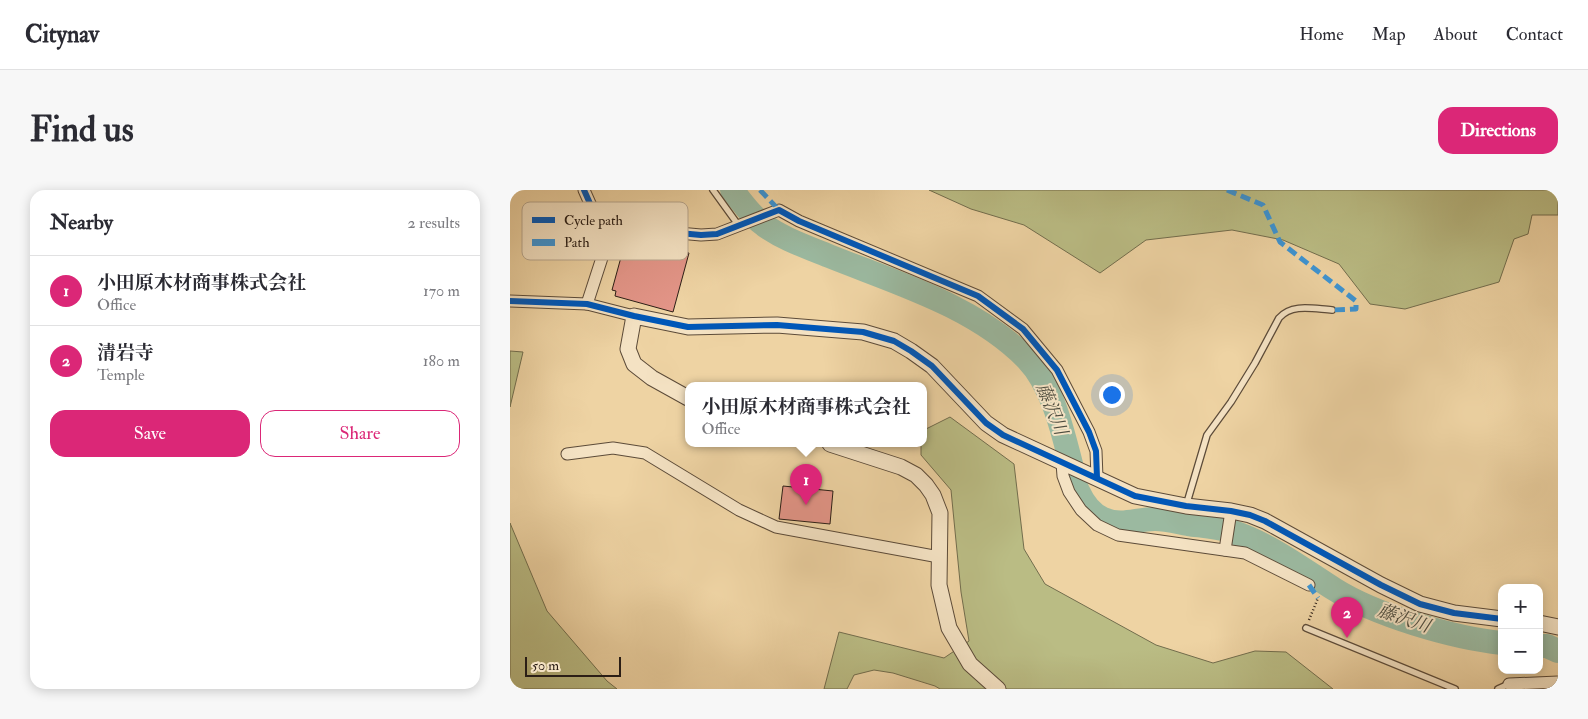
<!DOCTYPE html>
<meta charset="utf-8">
<style>
:root{--surface:#fff;--page:#f7f7f7;--text:#2b2b33;--muted:#7c7c81;--line:#e1e1e2;--accent:#db2777}
body{margin:0;font-family:"IM FELL Double Pica","Noto Serif JP",serif;background:var(--page);color:var(--text)}
.controls{position:absolute;right:15px;bottom:15px;display:grid;overflow:hidden;border-radius:10px;box-shadow:0 2px 12px #0003}
.controls button{width:45px;height:45px;display:grid;place-items:center;padding:0;border:0;border-bottom:1px solid var(--line);background:var(--surface);color:var(--text);font:25px sans-serif}
.scale{position:absolute;left:15px;bottom:12px;width:96px;box-sizing:border-box;padding-left:5px;border:2px solid #2b1e16;border-top:0;font-size:14px;line-height:18px;white-space:nowrap;color:#2b1e16;-webkit-text-stroke:4px #f4e2c3;paint-order:stroke}
.you{position:absolute;left:601px;top:204px;width:18px;height:18px;margin:-12px;border:4px solid #fff;border-radius:50%;background:#1a73e8;box-shadow:0 0 0 8px #1a73e833}
.badge{display:grid;place-items:center;width:32px;height:32px;border-radius:50%;background:var(--accent);color:#fff;font-size:16px;font-weight:700}
.pin{position:absolute;translate:-50% -41px;filter:drop-shadow(0 1px 2px #0008)}
.pin::after{content:'';position:absolute;top:26px;width:18px;height:15px;background:inherit;clip-path:polygon(0 0,100% 0,50% 100%)}
.popup{position:absolute;left:175px;top:192px;width:242px;height:65px;box-sizing:border-box;display:grid;place-content:center;border-radius:10px;background:var(--surface);filter:drop-shadow(0 1px 4px #0005);font-size:16px;white-space:nowrap;color:var(--muted)}
.popup b{font-size:19px;color:var(--text)}
.popup::after{content:'';position:absolute;left:50%;top:100%;margin-left:-10px;border:10px solid transparent;border-top-color:var(--surface)}
.list{margin:0;padding:0;list-style:none}
h2{display:flex;justify-content:space-between;align-items:center;height:65px;margin:0;padding:0 20px;font-size:21px}
h2 small{font-size:16px;font-weight:400;color:var(--muted)}
.list li{display:grid;grid-template-columns:32px 1fr auto;gap:15px;align-items:center;box-sizing:border-box;height:70px;padding:0 20px;border-top:1px solid var(--line)}
.list b{display:block;font-size:19px;white-space:nowrap}
.list p{margin:0;font-size:16px;white-space:nowrap;color:var(--muted)}
.list em{font-size:16px;font-style:normal;color:var(--muted)}
.actions{display:flex;gap:10px;padding:15px 20px}
.actions a{flex:1;padding:11px 0;border:1px solid var(--accent);border-radius:15px;text-align:center;font-size:18px;color:var(--accent)}
.actions .main{background:var(--accent);color:#fff}
.map{position:relative;flex:none;width:1048px;height:499px;overflow:hidden;border-radius:15px}
header{display:flex;align-items:center;gap:30px;box-sizing:border-box;height:70px;padding:0 25px;background:var(--surface);border-bottom:1px solid var(--line)}
header strong{font-size:24px}
nav{display:flex;gap:28px;margin-inline-start:auto;font-size:18px}
.intro{display:flex;align-items:center;justify-content:space-between;box-sizing:border-box;height:120px;padding:0 30px}
h1{margin:0;font-size:35px}
.button{padding:12px 22px;border-radius:15px;background:var(--accent);color:#fff;font-size:18px;font-weight:700}
main{display:flex;gap:30px;padding:0 30px}
aside{flex:1;background:var(--surface);border-radius:15px;box-shadow:0 2px 12px #0003}
.map>svg:first-child{display:block}
</style>
<header>
<strong>Citynav</strong>
<nav><a>Home</a><a>Map</a><a>About</a><a>Contact</a></nav>
</header>
<div class="intro"><h1>Find us</h1><a class="button">Directions</a></div>
<main>
<aside>
<h2>Nearby<small>2 results</small></h2>
<ul class="list">
<li><span class="badge">1</span><div><b>小田原木材商事株式会社</b><p>Office</p></div><em>170 m</em></li>
<li><span class="badge">2</span><div><b>清岩寺</b><p>Temple</p></div><em>180 m</em></li>
</ul>
<div class="actions"><a class="main">Save</a><a>Share</a></div>
</aside>
<div class="map">
<svg width="1048" height="499" viewBox="0 0 1048 499">
<rect width="100%" height="100%" fill="#eed3a3"/>
<filter id="stains"><feTurbulence type="fractalNoise" baseFrequency=".004" numOctaves="4"/><feColorMatrix values="0 0 0 0 .2 0 0 0 0 .09 0 0 0 0 .02 0 0 0 .5 -.17"/></filter>
<radialGradient id="worn" r=".72"><stop offset=".6" stop-color="#630" stop-opacity="0"/><stop offset="1" stop-color="#630" stop-opacity=".3"/></radialGradient>
<g fill="#babc84" stroke="#726d4d">
<polygon points="419,0 1048,0 1048,25 1022,25 1018,44 1004,49 989,92 895,119 860,114 829,74 773,50 722,40 636,50 590,83 514,35 461,19"/>
<polygon points="0,161 13,162 0,217"/>
<polygon points="440,227 504,274 514,359 535,394 646,455 703,473 745,461 776,462 823,499 430,499 425,496 383,483 364,480 344,485 337,499 314,499 329,442 434,468 459,451 451,402 441,300 411,265 411,254 414,254 414,240"/>
<polygon points="0,333 37,421 97,491 107,499 0,499"/>
</g>
<g fill="none" stroke-linecap="round" stroke-linejoin="round">
<g stroke="#9bb9a0" stroke-width="24">
<path d="M222 0C232 12 241 26 254 35 273 49 297 57 319 66 386 93 465 116 517 169 543 196 553 243 562 278 564 286 564 294 568 301 573 312 582 324 593 329 613 337 625 329 645 329 655 329 667 332 678 334 692 336 707 337 720 341 758 353 791 378 824 399 865 425 943 448 992 453"/>
<polyline points="1029,456 1037,456 1048,461"/>
</g>
</g>
<g fill="#e39588" stroke="#2b1e16">
<polygon points="116,49 128,52 128,49 179,63 163,122 105,106 106,101 102,100"/>
<polygon points="273,296 323,301 320,334 269,329"/>
</g>
<g fill="none" stroke-linecap="round" stroke-linejoin="round">
<defs>
<g id="service">
<polyline points="203,0 229,36"/>
<path d="M676 316 697 245 721 212 745 173 769 128C782 113 804 119 822 120"/>
<polyline points="796,438 945,499"/>
<polyline points="988,499 999,494"/>
</g>
<g id="minor">
<polyline points="74,0 82,18 102,37 191,45 207,44 269,20 289,31 468,106 513,139 547,180 579,242 586,261 587,288"/>
<polyline points="0,111 77,114 124,126"/>
<polyline points="77,114 102,37"/>
<polyline points="57,264 103,258 135,263 229,320 266,337 429,367"/>
<polyline points="552,273 553,286 559,302 571,320 587,335 608,345 735,363 799,395"/>
<polyline points="715,360 721,321"/>
<polyline points="999,494 1048,492"/>
</g>
<g id="tertiary">
<polyline points="178,208 142,188 124,174 118,159 124,126 178,137 267,135 353,142 384,151 401,161 422,176 476,233 493,245 625,306 676,316 721,321 740,325 755,331 871,395 910,414 944,423 992,429"/>
<polyline points="320,254 391,277 406,285 416,295 423,305 430,323 429,395 439,438 460,474 488,499"/>
<polyline points="1029,433 1048,437"/>
</g>
</defs>
<use href="#service" stroke="#5c4b39" stroke-width="8"/>
<use href="#minor" stroke="#5c4b39" stroke-width="13"/>
<use href="#tertiary" stroke="#5c4b39" stroke-width="17"/>
<polyline stroke="#2b1e16" stroke-width="2.5" stroke-dasharray="1 2.5" stroke-linecap="butt" points="799,430 808,408"/>
<use href="#service" stroke="#f4e2c3" stroke-width="5.5"/>
<use href="#minor" stroke="#f4e2c3" stroke-width="11"/>
<use href="#tertiary" stroke="#f4e2c3" stroke-width="15"/>
<g stroke="#3c94d4" stroke-width="5" stroke-dasharray="10 5" stroke-linecap="butt">
<polyline points="250,0 269,20"/>
<polyline points="717,0 753,15 770,52 846,111 846,119 822,120"/>
<polyline points="799,395 808,408"/>
</g>
<defs>
<g id="cycleway">
<polyline points="74,0 82,18 102,37 191,45 207,44 269,20 289,31 468,106 513,139 547,180 579,242 586,261 587,288"/>
<polyline points="0,111 77,114 124,126 178,137 267,135 353,142 384,151 401,161 422,176 476,233 493,245 625,306 676,316 721,321 740,325 755,331 871,395 910,414 944,423 992,429"/>
</g>
</defs>
<use href="#cycleway" stroke="#f4e2c3" stroke-width="9"/>
<use href="#cycleway" stroke="#0057b8" stroke-width="6"/>
</g>
<g text-anchor="middle" stroke-width="4" stroke-linejoin="round" paint-order="stroke">
<g font-size="18" font-style="italic" fill="#4d4c3f" stroke="#f4e2c3">
<text transform="translate(542 219) rotate(68)" y="6">藤沢川</text>
<text transform="translate(894 428) rotate(19)" y="6">藤沢川</text>
</g>
</g>
<rect x="12" y="12" width="166" height="58" rx="8" fill="#f4e2c3" stroke="#b8a78f" stroke-width="1"/>
<rect x="22" y="27" width="23" height="6" fill="#0057b8"/>
<rect x="22" y="49" width="23" height="7" fill="#3c94d4"/>
<g font-size="14" fill="#2b1e16">
<text x="54" y="35">Cycle path</text>
<text x="54" y="57">Path</text>
</g>
<rect width="100%" height="100%" filter="url(#stains)"/>
<rect width="100%" height="100%" fill="url(#worn)"/>
</svg>
<div class="controls">
<button>+</button>
<button>−</button>
</div>
<div class="scale">50 m</div>
<div class="you"></div>
<div class="pin badge" style="left:296px;top:315px">1</div>
<div class="popup"><b>小田原木材商事株式会社</b>Office</div>
<div class="pin badge" style="left:837px;top:448px">2</div>
</div>
</main>
